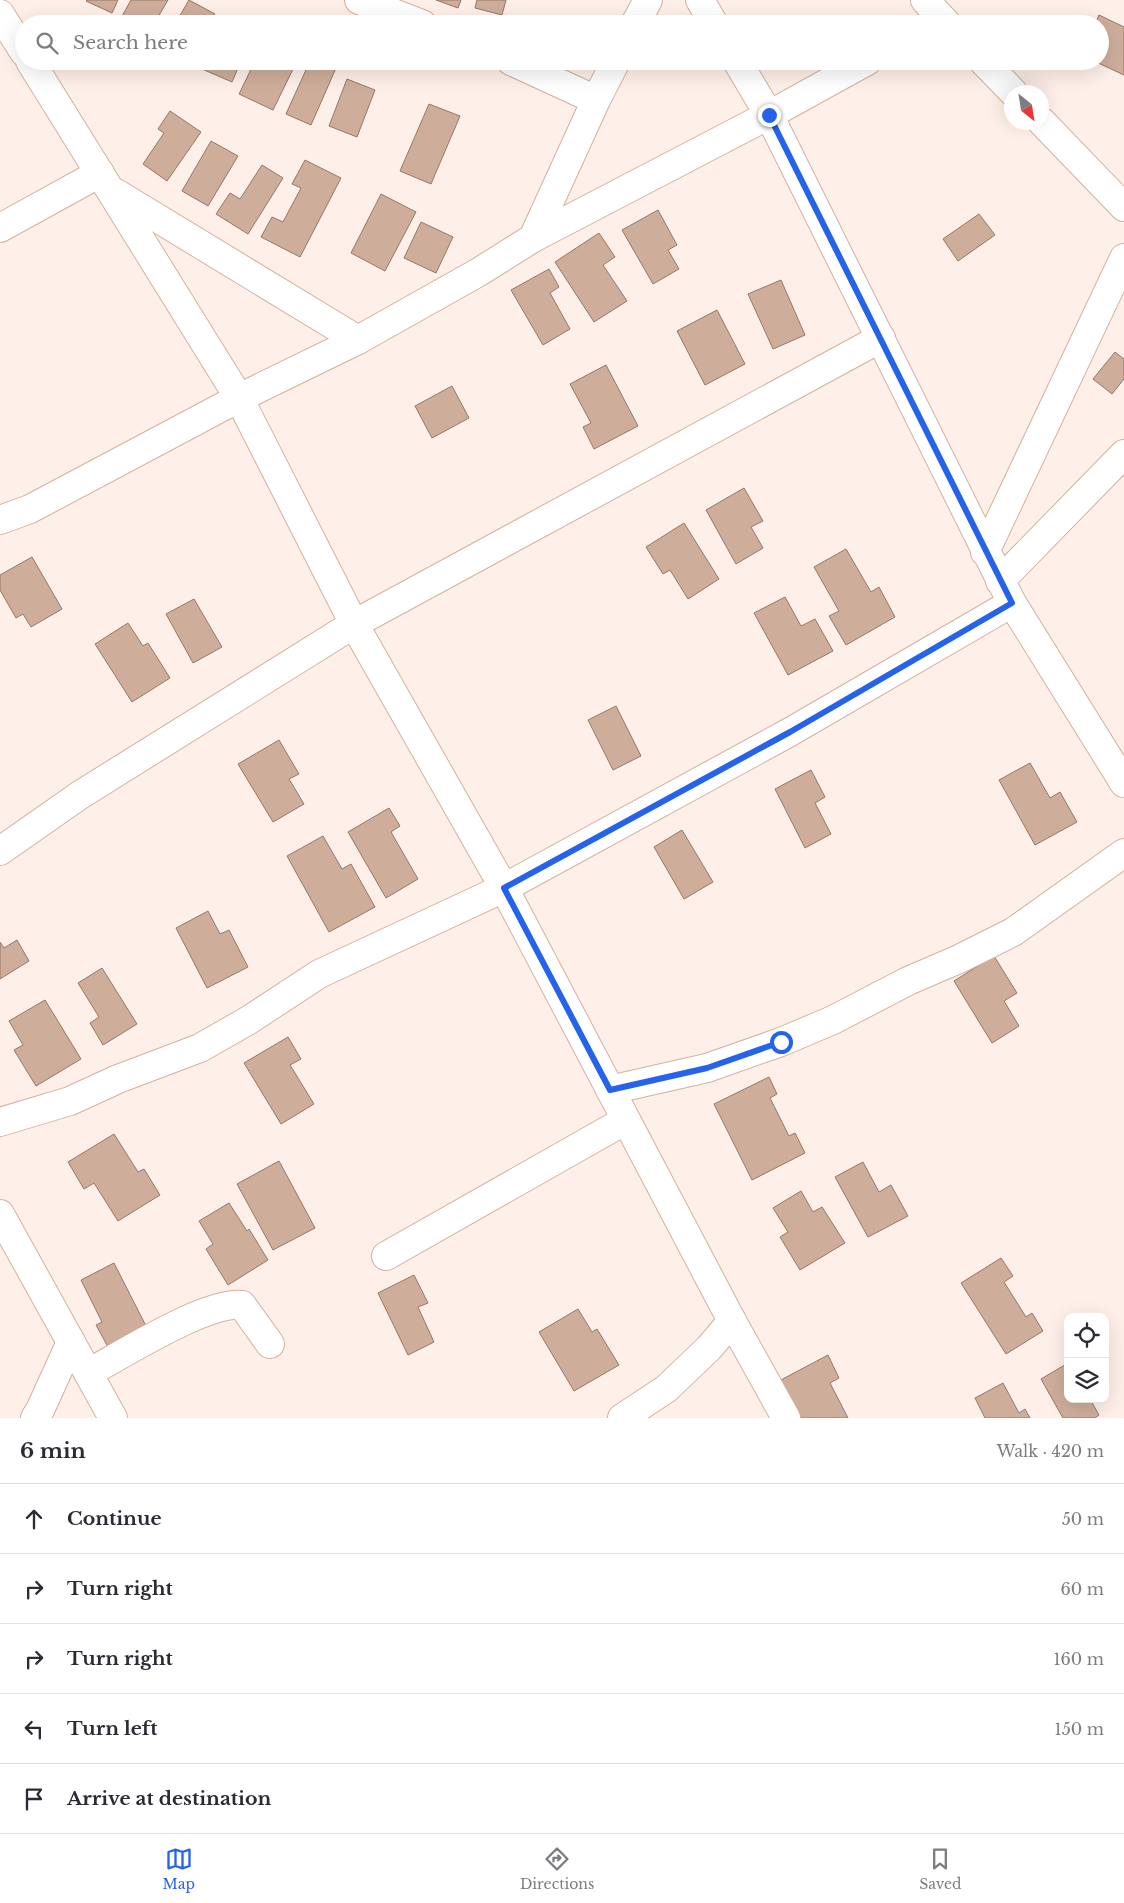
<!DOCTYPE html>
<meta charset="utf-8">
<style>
:root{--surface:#fff;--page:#f2f2f3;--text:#2b2b33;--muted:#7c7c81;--line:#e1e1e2;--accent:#2563eb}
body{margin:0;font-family:"Libre Baskerville",serif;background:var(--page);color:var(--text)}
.controls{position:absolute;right:15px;bottom:15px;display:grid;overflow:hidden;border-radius:10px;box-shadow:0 5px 20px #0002}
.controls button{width:45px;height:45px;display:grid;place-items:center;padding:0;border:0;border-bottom:1px solid var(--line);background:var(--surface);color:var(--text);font:25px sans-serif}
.compass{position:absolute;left:1004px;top:85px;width:45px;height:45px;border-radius:50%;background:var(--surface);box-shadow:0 5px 20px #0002;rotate:150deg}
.stop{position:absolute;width:15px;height:15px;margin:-11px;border:4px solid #2563eb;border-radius:50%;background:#fff}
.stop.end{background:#2563eb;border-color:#fff;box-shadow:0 1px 5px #0008}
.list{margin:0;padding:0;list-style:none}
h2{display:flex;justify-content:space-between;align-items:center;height:65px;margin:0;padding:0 20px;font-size:21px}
h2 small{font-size:16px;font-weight:400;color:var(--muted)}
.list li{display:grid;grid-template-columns:32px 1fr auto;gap:15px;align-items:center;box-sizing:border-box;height:70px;padding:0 20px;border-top:1px solid var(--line)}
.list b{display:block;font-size:19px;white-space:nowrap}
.list em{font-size:16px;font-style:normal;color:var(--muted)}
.icon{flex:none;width:28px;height:28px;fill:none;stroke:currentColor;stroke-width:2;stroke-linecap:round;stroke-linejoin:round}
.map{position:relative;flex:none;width:1124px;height:1418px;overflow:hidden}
.search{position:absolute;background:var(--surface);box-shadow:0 5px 20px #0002;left:15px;right:15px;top:15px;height:55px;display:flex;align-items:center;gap:12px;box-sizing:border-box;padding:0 18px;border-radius:28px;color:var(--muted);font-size:19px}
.sheet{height:415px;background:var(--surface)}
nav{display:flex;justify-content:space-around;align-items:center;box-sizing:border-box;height:70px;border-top:1px solid var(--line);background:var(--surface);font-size:14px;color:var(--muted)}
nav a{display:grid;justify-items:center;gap:2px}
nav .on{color:var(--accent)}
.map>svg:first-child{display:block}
</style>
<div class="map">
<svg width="1124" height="1418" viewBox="0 0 1124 1418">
<rect width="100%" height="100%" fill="#fef0e8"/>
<g fill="#cead9b" stroke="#967766">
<polygon points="87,0 118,0 112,13 86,1"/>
<polygon points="131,0 168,0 154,24 131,24 121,18"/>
<polygon points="189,0 215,14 209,24 175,24"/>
<polygon points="436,0 461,0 458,8"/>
<polygon points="477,0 506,0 502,15 475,8"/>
<polygon points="1099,15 1124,27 1124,75 1094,61 1100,61 1100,24 1095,24"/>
<polygon points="225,18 238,24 222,24"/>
<polygon points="205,61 241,61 232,82 202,69"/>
<polygon points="255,61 297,61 273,110 239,94"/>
<polygon points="310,61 320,61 336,68 311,125 286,114"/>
<polygon points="347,79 375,90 357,137 329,126"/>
<polygon points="429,104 460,116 431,184 400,171"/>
<polygon points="170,111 201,132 167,181 143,164 164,133 158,129"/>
<polygon points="211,141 238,156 208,206 182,191"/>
<polygon points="305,160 341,178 300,257 261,237 272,217 283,222 301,188 292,184"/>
<polygon points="262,165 283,178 248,234 216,214 230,193 240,199"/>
<polygon points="381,194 416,212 385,271 351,253"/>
<polygon points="658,210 677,245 668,250 679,269 653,284 622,230"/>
<polygon points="979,214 995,235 958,261 943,239"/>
<polygon points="421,222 453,237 436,273 404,258"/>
<polygon points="599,233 615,257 603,265 627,301 594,322 555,262"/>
<polygon points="549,269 559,287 550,293 570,329 543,345 511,290"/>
<polygon points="781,280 805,335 773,349 748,294"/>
<polygon points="717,310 745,364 705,385 677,331"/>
<polygon points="1115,352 1124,359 1124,379 1112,394 1093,379"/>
<polygon points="606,365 638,426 594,449 583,427 591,423 570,384"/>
<polygon points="452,386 469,418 432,438 415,406"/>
<polygon points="744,488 763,521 751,527 763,548 736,564 706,510"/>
<polygon points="684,523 719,579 688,599 670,570 663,574 646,547"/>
<polygon points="846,549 871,592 879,587 895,617 846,645 829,616 839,611 814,567"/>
<polygon points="32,557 62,609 31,627 23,614 16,618 0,590 0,575"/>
<polygon points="785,597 801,626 815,619 833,651 788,675 754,613"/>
<polygon points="194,599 222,647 193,663 166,614"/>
<polygon points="128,623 143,646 148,643 170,678 132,702 95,644"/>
<polygon points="616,706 641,756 613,770 588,720"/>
<polygon points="279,740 299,774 289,779 304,804 273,822 238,764"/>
<polygon points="1030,763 1050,798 1060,792 1077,822 1035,845 999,780"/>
<polygon points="811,770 825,797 815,803 831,834 805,848 775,789"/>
<polygon points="389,808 400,826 391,832 418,879 386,898 348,832"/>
<polygon points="682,830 713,882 684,899 654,847"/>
<polygon points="323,836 342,869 351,864 375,907 329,932 287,856"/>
<polygon points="208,911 220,934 229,930 248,967 207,988 176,928"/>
<polygon points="17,940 29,961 0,979 0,942 4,948"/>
<polygon points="994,956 1017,993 1004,1001 1019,1026 992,1043 954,981"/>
<polygon points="102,968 137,1024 103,1045 90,1023 99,1017 78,983"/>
<polygon points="45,1000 81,1059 36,1086 14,1050 23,1045 9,1021"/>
<polygon points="288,1037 301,1059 290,1065 314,1104 281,1124 244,1063"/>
<polygon points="769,1077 777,1094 770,1098 789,1136 795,1133 805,1153 752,1180 714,1104"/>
<polygon points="114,1134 138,1172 144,1169 160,1195 118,1221 94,1183 84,1189 68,1162"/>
<polygon points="279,1161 315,1228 273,1250 237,1184"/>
<polygon points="863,1162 879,1192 891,1185 908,1216 868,1237 835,1177"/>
<polygon points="801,1191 813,1212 822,1207 845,1243 800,1270 780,1237 788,1232 773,1208"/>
<polygon points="229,1203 247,1231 249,1229 268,1260 228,1285 206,1249 213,1244 199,1221"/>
<polygon points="1001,1258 1013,1276 1004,1282 1026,1317 1032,1313 1043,1331 1006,1354 961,1283"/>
<polygon points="114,1263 147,1328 108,1347 96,1325 102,1322 81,1280"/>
<polygon points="414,1275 428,1303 418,1307 434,1342 408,1355 378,1293"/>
<polygon points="578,1309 592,1332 597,1329 619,1365 574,1391 539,1332"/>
<polygon points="828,1355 839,1378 830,1383 848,1418 798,1418 779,1381"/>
<polygon points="1068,1363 1068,1399 1090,1399 1099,1415 1095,1418 1063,1418 1041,1379"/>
<polygon points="1003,1383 1019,1413 1025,1409 1030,1418 985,1418 975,1398"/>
</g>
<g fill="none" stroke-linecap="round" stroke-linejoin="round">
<defs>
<g id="minor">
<polyline points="359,0 422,24"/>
<polyline points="700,0 714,24"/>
<polyline points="925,0 947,24"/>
<polyline points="0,14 24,52"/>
<polyline points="635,24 648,0"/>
<polyline points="30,61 239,398 354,624 504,888 732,1321 786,1418"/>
<polyline points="511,61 596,100"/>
<polyline points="737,61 769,115 1012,603 1124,783"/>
<polyline points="983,61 1013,92"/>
<polyline points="1042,122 1124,207"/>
<polyline points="116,193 358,340"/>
<polyline points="0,228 100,173"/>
<polyline points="533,238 596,100 616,61"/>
<polyline points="0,520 30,509 239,398 358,340 479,272 533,238 769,115 867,61"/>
<polyline points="985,552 1124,258"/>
<polyline points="1000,581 1124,454"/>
<polyline points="0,851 80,795 354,624 881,338"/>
<polyline points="610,1090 707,1068 781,1042 833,1020 908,981 959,959 1013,932 1124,853"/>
<polyline points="0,1122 70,1101 118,1079 200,1048 249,1020 319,974 504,888 790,732 1012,603"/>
<polyline points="0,1214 113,1418"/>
<polyline points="386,1256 626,1120"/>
<path d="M88 1373C122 1355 206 1301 242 1305L270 1344"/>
<polyline points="35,1418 40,1410 71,1342"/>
<polyline points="622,1418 666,1389 709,1348 732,1321"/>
</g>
</defs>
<use href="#minor" stroke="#d2b19f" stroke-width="30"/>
<use href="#minor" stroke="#fff" stroke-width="28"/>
</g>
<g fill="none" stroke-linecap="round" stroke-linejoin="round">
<polyline stroke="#2563eb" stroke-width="6" points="769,115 1012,603 790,732 504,888 610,1090 707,1068 781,1042"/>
</g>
</svg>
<div class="controls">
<button><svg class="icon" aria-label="locate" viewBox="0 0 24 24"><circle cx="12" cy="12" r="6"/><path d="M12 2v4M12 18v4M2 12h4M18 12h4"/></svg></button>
<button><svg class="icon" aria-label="layers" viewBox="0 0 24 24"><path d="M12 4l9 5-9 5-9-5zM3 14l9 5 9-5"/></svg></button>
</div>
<svg class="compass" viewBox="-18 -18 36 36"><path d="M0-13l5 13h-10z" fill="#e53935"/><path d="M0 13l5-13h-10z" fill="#7c7c81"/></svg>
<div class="stop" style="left:781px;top:1042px"></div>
<div class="stop end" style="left:769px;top:115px"></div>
<div class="search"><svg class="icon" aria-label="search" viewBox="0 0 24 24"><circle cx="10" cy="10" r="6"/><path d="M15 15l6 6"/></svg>Search here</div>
</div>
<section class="sheet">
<h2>6 min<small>Walk · 420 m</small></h2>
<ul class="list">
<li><svg class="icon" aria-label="ahead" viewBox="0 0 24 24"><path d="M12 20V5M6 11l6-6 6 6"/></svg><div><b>Continue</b></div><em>50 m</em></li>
<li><svg class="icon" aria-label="right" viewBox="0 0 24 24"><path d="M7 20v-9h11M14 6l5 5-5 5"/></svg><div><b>Turn right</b></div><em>60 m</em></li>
<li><svg class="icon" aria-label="right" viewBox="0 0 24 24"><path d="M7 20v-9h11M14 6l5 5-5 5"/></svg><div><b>Turn right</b></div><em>160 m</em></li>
<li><svg class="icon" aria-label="left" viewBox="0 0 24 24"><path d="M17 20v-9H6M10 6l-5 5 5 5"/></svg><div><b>Turn left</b></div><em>150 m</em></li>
<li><svg class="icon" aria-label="arrive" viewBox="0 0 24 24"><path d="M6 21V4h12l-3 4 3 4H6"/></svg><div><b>Arrive at destination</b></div></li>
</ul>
</section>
<nav>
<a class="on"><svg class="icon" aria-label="map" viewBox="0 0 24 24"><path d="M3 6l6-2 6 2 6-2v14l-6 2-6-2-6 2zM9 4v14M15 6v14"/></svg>Map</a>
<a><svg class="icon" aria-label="directions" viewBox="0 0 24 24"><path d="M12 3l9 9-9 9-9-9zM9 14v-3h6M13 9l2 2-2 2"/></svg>Directions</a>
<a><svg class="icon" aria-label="saved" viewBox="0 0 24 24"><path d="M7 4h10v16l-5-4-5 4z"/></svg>Saved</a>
</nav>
